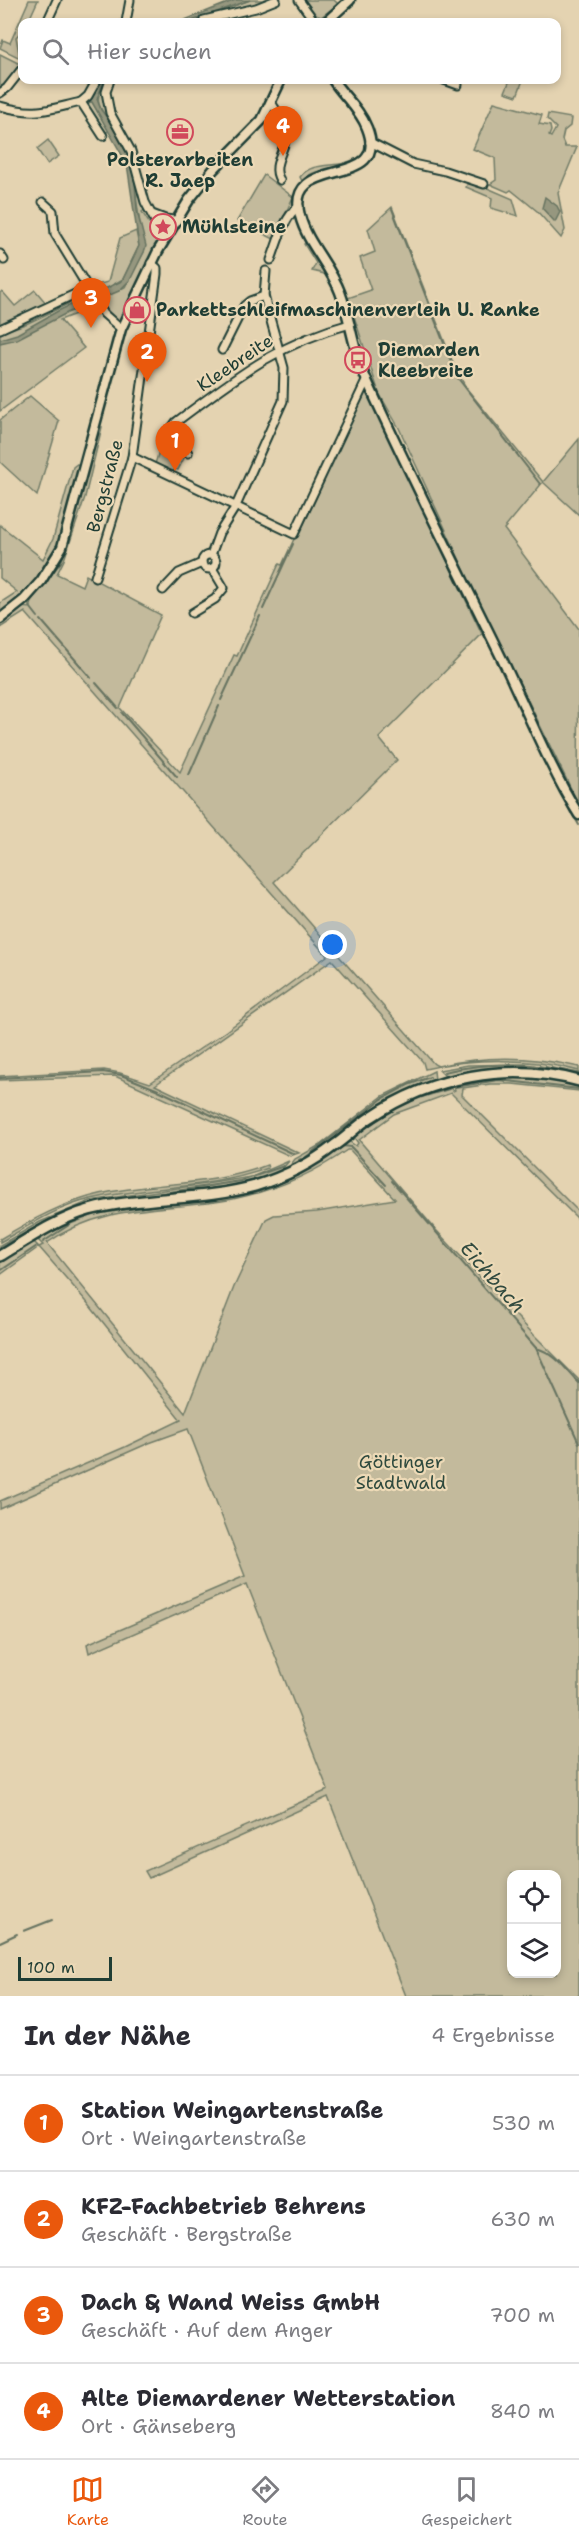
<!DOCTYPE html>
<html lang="de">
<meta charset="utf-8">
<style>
:root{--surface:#fff;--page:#f2f2f3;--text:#2b2b33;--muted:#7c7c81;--line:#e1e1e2;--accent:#ea580c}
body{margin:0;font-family:"Shantell Sans",sans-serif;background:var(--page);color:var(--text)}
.controls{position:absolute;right:18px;bottom:18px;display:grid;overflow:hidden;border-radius:12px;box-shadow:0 3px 9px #0003}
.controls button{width:54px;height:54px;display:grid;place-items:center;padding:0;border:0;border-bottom:2px solid var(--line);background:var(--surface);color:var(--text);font:30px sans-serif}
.scale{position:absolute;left:18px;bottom:15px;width:94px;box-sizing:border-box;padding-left:6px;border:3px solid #1f3d34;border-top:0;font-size:16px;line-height:21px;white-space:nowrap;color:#1f3d34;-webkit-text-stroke:4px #ecd9b6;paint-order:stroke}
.you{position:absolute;left:333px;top:945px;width:21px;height:21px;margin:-15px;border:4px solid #fff;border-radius:50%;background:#1a73e8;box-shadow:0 0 0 9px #1a73e833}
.badge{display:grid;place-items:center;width:39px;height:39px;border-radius:50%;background:var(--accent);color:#fff;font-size:20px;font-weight:700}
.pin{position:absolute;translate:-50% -50px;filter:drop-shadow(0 2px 3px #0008)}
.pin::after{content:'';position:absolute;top:32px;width:21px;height:18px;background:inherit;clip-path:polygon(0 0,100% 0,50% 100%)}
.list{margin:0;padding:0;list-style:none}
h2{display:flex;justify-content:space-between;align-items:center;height:78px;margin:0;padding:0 24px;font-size:26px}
h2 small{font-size:20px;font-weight:400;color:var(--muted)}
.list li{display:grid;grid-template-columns:39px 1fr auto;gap:18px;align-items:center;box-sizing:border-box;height:96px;padding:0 24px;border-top:2px solid var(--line)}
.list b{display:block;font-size:22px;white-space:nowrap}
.list p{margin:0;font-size:20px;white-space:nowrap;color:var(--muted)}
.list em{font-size:20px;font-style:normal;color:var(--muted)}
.icon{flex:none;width:33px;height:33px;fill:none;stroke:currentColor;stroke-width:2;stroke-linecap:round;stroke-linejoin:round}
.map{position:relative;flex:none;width:579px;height:1996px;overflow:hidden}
.search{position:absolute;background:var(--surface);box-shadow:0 3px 9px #0003;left:18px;right:18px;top:18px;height:66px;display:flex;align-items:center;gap:15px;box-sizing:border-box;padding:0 21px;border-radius:12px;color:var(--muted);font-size:22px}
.sheet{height:462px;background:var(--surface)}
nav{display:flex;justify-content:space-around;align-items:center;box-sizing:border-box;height:84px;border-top:2px solid var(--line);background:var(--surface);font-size:16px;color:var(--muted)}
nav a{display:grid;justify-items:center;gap:3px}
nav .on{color:var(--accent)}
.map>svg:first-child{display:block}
</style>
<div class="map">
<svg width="579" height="1996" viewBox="0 0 579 1996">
<rect width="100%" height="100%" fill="#e4d3b1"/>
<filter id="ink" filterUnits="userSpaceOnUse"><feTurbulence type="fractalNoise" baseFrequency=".0167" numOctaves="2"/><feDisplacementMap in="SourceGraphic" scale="12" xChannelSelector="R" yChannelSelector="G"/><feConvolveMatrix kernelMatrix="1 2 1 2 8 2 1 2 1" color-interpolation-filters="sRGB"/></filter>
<g filter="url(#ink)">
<polygon fill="#d4c6a6" points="149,351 160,356 160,362 158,368 152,367 148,384 143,391"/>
<g fill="#c3ba9c" stroke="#717c68" stroke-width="1.5" fill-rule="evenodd">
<polygon points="29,0 38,0 28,22 22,22 22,31 16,37 20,58 0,48 3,40 10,43"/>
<polygon points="250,0 272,0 189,22 192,21"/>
<polygon points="305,0 334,0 338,4 321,17 316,15"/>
<polygon points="0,54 22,65 0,90"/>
<path d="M104 80H109L105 91 116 126 114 127C99 108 93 103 104 80Z"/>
<polygon points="510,80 523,80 517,96 505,92"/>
<polygon points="89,102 92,102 109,131 107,132 102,131 88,106"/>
<polygon points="494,102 542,115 539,124 550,126 551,131 549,136 551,137 556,128 547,119 548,114 571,118 570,126 564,131 562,140 565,147 577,147 558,193 565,230 561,238 537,211 511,190 508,192 490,184 496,180 495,158 473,149"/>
<polygon points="116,128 126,141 146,209 142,212 149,223 153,220 161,235 118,322 98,300 125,287 144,252 132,168"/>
<polygon points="48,140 59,156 47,164 37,149"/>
<path d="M356 158C348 172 317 164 302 181L300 177C314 159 339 170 356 158Z"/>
<polygon points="264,175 293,197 274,239 237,221"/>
<polygon points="469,180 513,199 518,216 491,208 492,198 466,187"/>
<polygon points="392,207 455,368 467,389 543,482 579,439 579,515 543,482 504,529 579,629 578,803 467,576 399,428 379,393 348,298 371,290 360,258 375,252 368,229"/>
<polygon points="136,231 139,246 123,279 95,295 89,287 108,282 120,238"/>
<polygon points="307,240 326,272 324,274 312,271 316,263 304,244"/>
<polygon points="35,290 47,304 0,327 0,293 2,291 15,306"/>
<polygon points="89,294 96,306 60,320 84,348 0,411 0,333 28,323"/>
<path d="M364 393H367L482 634 379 738 397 760 274 882 434 1064 438 1066C486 1055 532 1056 579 1067V1071C531 1057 472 1058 425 1069L423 1062 332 960 155 1085 299 1153 290 1156 115 1076 0 1080V1076L104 1070 120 1073 150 1083 226 1031 327 956 25 612 0 628V623L21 607 29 608C27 591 51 576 58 561 79 520 86 471 99 427H102L85 497 64 560 57 574 82 586 86 575 161 615 120 708 180 772 234 655 237 656 279 564 282 565 294 539 298 537Z"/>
<polygon points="30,396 59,421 37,496 0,462 0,420"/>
<polygon points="166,428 186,454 178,470 175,469 173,472 155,464"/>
<polygon points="77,464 81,466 56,554 29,590 0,616 0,603 17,592 0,578 0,525 43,559 53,539 73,467"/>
<path d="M526 1064 579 1073V1078C534 1067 490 1065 445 1076L439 1070 468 1065Z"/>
<polygon points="434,1071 435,1080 389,1101 323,1150 286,1171 295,1159 320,1145 383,1096"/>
<path d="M532 1075 579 1085V1091L512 1084H490L463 1088 462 1095 579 1212V1220L451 1093 394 1114 359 1140 436 1230 534 1335 579 1380V1996H406L328 1797 149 1878 145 1871 328 1790 247 1584 89 1653 87 1644 245 1576 188 1429 149 1443 0 1509V1501L125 1447 181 1420 86 1301 39 1247 0 1275V1260L32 1240 39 1247 43 1245 39 1241 40 1236 58 1226 94 1213 254 1188 347 1140 356 1146 358 1143 353 1136 355 1132 390 1108 447 1084 453 1091 455 1090 453 1085 472 1078ZM347 1150H350L395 1199 317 1212 274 1215 266 1219 234 1287 185 1413 47 1243C104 1202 167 1212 233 1199 272 1191 313 1174 347 1150ZM512 1874H556V1974H512Z"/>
<polygon points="289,1161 277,1175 235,1186 110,1202 0,1252 0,1245 40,1222 90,1201 252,1177"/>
<path d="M267 1165 268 1168C212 1189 150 1186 91 1199 59 1206 28 1226 0 1242V1239C31 1220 64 1202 100 1194 155 1182 215 1186 267 1165Z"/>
</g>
<g fill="#96977f" stroke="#667361" stroke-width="1.5">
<polygon points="235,0 250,0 189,22 180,22"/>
<polygon points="99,80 104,80 97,99 101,110 114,127 129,158 135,183 137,211 146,246 144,252 130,280 119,291 67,313 17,339 0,343 0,339 17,334 58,311 120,282 123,279 137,250 139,246 127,164 92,102 90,102"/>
<polygon points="545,197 557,206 560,212 555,222 542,208"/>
</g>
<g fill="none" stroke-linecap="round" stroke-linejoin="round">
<g stroke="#667361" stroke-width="2">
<polyline points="392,209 457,377 540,484"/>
<polyline points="348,303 356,331"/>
<polyline points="465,594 472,607"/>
<polyline points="263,609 293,544"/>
<polyline points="474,611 495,655"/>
<polyline points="38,617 31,608 30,602 61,562 73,523"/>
<polyline points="41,620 91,678"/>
<polyline points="498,661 517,701"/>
<polyline points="96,683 118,708"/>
<polyline points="221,700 260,616"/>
<polyline points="122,713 177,777"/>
<polyline points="189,775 219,706"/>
<polyline points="558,786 571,813"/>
<polyline points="575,818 579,825"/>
<path d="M444 1072C486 1062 538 1061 579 1075"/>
<polyline points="0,1078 103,1072 121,1075 156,1089 294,1154"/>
<polyline points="455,1087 498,1080 579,1089"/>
<polyline points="415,1099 449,1089"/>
<polyline points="391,1110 410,1102"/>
<polyline points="357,1134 386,1113"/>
<polyline points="342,1146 351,1147 386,1185"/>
<polyline points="306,1157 382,1099 408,1085 430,1077"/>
<polyline points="299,1160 301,1159"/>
<polyline points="306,1170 347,1142"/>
<polyline points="282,1181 304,1171"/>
<polyline points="392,1181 536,1348 579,1443"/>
<polyline points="43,1242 72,1223 95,1214 172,1203"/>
<polyline points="0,1247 59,1215 86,1205 241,1181 284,1166"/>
<polyline points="0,1271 37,1246"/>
<path d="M536 1348C555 1353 566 1369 579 1383"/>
<polyline points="24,1931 52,1920"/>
<polyline points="0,1942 17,1934"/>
</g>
<defs>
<g id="minor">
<polyline points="299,0 315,22"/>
<polyline points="204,20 256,8 276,0"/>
<polyline points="47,22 57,0"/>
<polyline points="126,22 130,0"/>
<polyline points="97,80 88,96 81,102 103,136"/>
<polyline points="110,80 106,92 110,113 131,151 145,202 164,238"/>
<polyline points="444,80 458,85"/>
<polyline points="0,93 7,88 22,69"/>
<path d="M271 102C276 111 286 123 286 133 287 149 270 165 280 180"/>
<path d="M0 106C36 116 46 110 81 102"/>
<polyline points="370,142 413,164 445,171 484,184"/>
<polyline points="43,202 53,211 55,234 88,288"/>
<polyline points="152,214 165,219 174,220"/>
<polyline points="0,254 4,260"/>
<path d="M271 260C278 242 283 218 299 206"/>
<polyline points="0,329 88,288 104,314 121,329"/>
<polyline points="222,350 244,306 250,301 264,296"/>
<path d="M188 453 171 429 176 422C234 379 278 343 350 324"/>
<polyline points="132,457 294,534 367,379"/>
<circle cx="209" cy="562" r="7"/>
<polyline points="211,555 219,533 236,506 283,401 284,368 264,296 266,271"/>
<polyline points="95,577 132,457 157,274 157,268 151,263"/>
<polyline points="163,590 179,573 202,563"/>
<polyline points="192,613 215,599 224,588 212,568"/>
</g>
<g id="tertiary">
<polyline points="326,22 350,0"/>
<path d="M333 80C343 96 360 109 367 128 392 192 283 152 300 216 307 243 330 265 340 292 350 318 353 349 364 374 407 470 455 563 501 657 526 708 549 767 579 815"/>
<polyline points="0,619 24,600 41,581 62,547 121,329 158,251 189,200 213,170 262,120 281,80"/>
</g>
<path id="secondary" d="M0 1256C28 1239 57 1219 89 1210 143 1196 201 1201 255 1186 284 1177 311 1164 335 1145 348 1136 358 1125 371 1117 432 1076 508 1062 579 1081"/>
</defs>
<use href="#minor" stroke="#1f3d34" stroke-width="11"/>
<use href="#tertiary" stroke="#1f3d34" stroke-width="13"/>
<use href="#secondary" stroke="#1f3d34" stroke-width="14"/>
<use href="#minor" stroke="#ecd9b6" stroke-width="7"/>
<use href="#tertiary" stroke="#ecd9b6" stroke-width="8"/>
<use href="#secondary" stroke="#ecd9b6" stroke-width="9"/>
</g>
</g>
<defs>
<symbol id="office-ring" viewBox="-11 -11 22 22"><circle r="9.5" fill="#ecd9b6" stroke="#d1495b" stroke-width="1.5"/><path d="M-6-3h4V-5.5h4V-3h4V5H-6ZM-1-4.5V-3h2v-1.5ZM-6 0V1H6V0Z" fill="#d1495b"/></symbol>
<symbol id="sight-ring" viewBox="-11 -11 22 22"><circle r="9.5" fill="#ecd9b6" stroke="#d1495b" stroke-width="1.5"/><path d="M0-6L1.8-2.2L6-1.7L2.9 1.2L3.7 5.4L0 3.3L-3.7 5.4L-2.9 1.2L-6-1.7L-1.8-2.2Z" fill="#d1495b"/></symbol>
<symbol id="shop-ring" viewBox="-11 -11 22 22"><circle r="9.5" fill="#ecd9b6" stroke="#d1495b" stroke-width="1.5"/><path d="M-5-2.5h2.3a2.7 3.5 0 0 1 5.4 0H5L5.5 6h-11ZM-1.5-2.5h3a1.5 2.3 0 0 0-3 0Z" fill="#d1495b"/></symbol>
<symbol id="bus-ring" viewBox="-11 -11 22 22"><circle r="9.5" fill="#ecd9b6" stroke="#d1495b" stroke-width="1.5"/><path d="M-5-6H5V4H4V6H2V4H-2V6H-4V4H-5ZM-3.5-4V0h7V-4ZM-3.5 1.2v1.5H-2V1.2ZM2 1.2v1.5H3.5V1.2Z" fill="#d1495b"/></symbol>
</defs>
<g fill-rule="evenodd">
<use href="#office-ring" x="165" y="117" width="30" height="30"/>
<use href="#sight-ring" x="148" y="212" width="30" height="30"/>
<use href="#shop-ring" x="122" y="295" width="30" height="30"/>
<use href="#bus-ring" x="343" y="345" width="30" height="30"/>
</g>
<g text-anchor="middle" stroke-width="4.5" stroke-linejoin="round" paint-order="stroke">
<g font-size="18" font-weight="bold" fill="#1f3d34" stroke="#ecd9b6" text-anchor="start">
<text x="180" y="166" text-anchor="middle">Polsterarbeiten<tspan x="180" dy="21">R. Jaep</tspan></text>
<text x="182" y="233">Mühlsteine</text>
<text x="156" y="316">Parkettschleifmaschinenverleih U. Ranke</text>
<text x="378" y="356">Diemarden<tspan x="378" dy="21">Kleebreite</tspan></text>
</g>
<g font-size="18" fill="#1f3d34" stroke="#ecd9b6">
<text transform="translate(235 363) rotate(-34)" y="6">Kleebreite</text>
<text transform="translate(105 486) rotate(-75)" y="6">Bergstraße</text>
</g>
<g font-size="18" fill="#2f4a3e" stroke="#ecd9b6">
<text x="401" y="1468">Göttinger<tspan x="401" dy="21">Stadtwald</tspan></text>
</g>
<g font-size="20" font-style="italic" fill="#314a3f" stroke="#ecd9b6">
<text transform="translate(493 1277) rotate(49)" y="7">Eichbach</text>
</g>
</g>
</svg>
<div class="controls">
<button><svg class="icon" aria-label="locate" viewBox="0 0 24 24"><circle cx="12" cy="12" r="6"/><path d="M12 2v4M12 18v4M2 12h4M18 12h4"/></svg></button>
<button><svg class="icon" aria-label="layers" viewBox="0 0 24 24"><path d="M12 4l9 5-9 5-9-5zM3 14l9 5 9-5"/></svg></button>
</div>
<div class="scale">100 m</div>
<div class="you"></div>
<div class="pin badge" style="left:175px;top:471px">1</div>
<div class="pin badge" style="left:147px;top:382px">2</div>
<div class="pin badge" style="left:91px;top:328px">3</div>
<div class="pin badge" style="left:283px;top:156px">4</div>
<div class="search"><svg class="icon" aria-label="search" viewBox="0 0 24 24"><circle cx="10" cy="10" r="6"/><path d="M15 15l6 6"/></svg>Hier suchen</div>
</div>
<section class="sheet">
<h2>In der Nähe<small>4 Ergebnisse</small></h2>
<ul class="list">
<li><span class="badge">1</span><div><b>Station Weingartenstraße</b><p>Ort · Weingartenstraße</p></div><em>530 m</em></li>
<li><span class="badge">2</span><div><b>KFZ-Fachbetrieb Behrens</b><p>Geschäft · Bergstraße</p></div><em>630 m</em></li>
<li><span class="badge">3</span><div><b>Dach &amp; Wand Weiss GmbH</b><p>Geschäft · Auf dem Anger</p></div><em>700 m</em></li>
<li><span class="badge">4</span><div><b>Alte Diemardener Wetterstation</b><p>Ort · Gänseberg</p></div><em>840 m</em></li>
</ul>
</section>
<nav>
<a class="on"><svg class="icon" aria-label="map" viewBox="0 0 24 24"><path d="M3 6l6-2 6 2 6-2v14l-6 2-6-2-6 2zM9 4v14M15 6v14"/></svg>Karte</a>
<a><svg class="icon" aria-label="directions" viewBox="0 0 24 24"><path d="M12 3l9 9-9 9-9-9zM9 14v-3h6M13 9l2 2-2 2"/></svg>Route</a>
<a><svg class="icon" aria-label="saved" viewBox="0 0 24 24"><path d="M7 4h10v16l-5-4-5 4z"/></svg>Gespeichert</a>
</nav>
